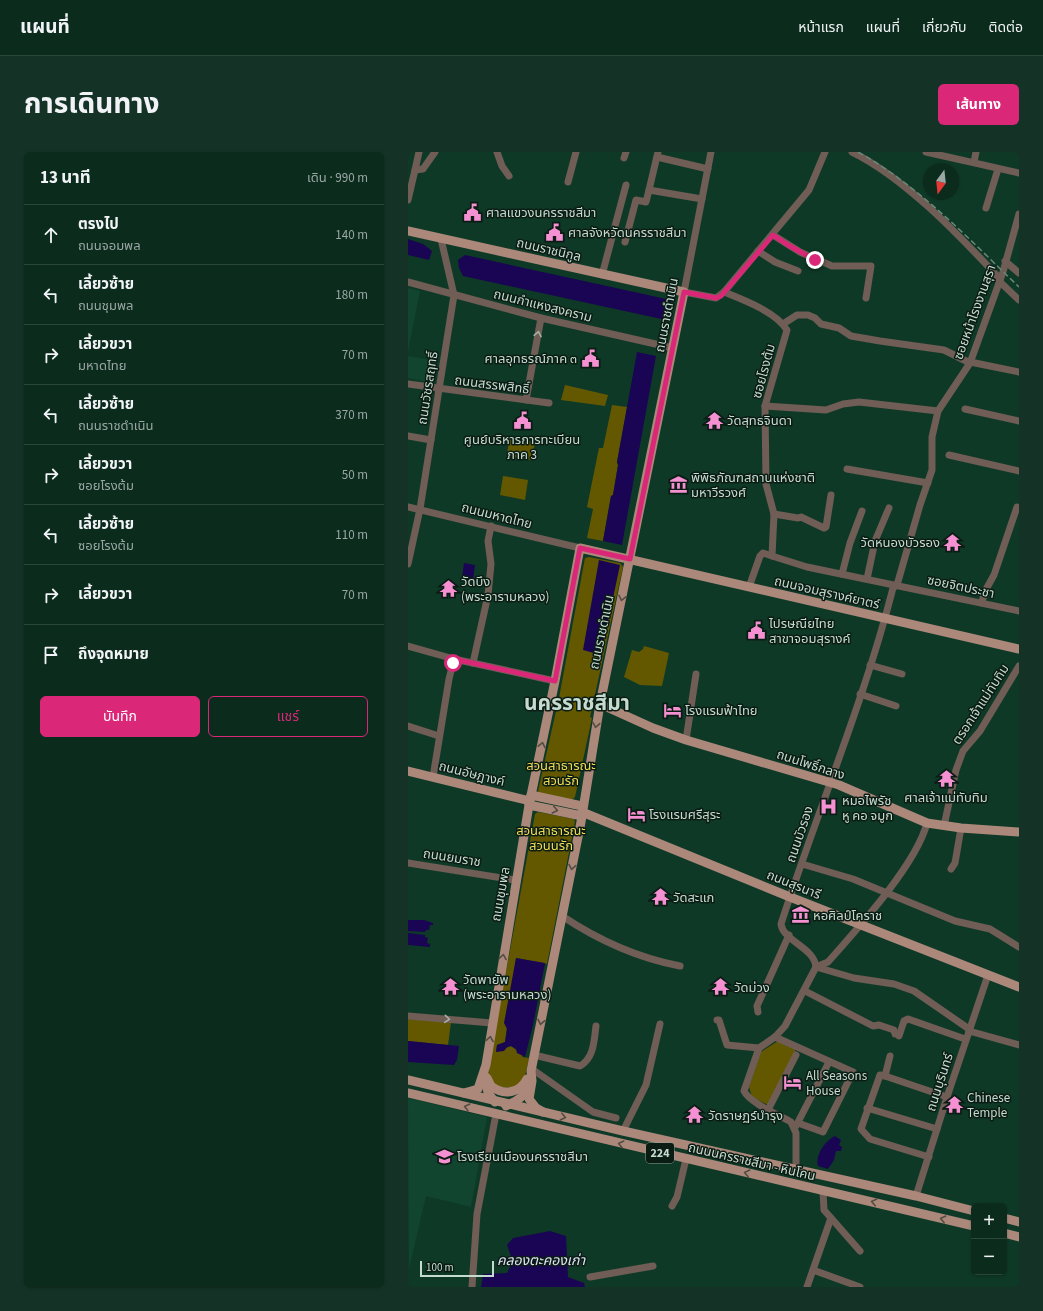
<!DOCTYPE html>
<html lang="th">
<meta charset="utf-8">
<style>
:root{--surface:#0b2b1d;--page:#143326;--text:#f1f3f6;--muted:#9aa7a4;--line:#2b473b;--accent:#db2777}
body{margin:0;font-family:"Source Sans 3","Noto Sans Thai",sans-serif;background:var(--page);color:var(--text)}
.controls{position:absolute;right:12px;bottom:12px;display:grid;overflow:hidden;border-radius:6px;box-shadow:0 1px 3px #0004}
.controls button{width:36px;height:36px;display:grid;place-items:center;padding:0;border:0;border-bottom:1px solid var(--line);background:var(--surface);color:var(--text);font:20px sans-serif}
.compass{position:absolute;left:515px;top:12px;width:36px;height:36px;border-radius:50%;background:var(--surface);box-shadow:0 1px 3px #0004;rotate:195deg}
.scale{position:absolute;left:12px;bottom:10px;width:74px;box-sizing:border-box;padding-left:4px;border:2px solid #c6dbcf;border-top:0;font-size:11px;line-height:14px;white-space:nowrap;color:#c6dbcf;-webkit-text-stroke:3px #0b1c14;paint-order:stroke}
.stop{position:absolute;width:12px;height:12px;margin:-9px;border:3px solid #db2777;border-radius:50%;background:#fff}
.stop.end{background:#db2777;border-color:#fff;box-shadow:0 1px 4px #0008}
.list{margin:0;padding:0;list-style:none}
h2{display:flex;justify-content:space-between;align-items:center;height:52px;margin:0;padding:0 16px;font-size:17px}
h2 small{font-size:13px;font-weight:400;color:var(--muted)}
.list li{display:grid;grid-template-columns:26px 1fr auto;gap:12px;align-items:center;box-sizing:border-box;height:60px;padding:0 16px;border-top:1px solid var(--line)}
.list b{display:block;font-size:15px;white-space:nowrap}
.list p{margin:0;font-size:13px;white-space:nowrap;color:var(--muted)}
.list em{font-size:13px;font-style:normal;color:var(--muted)}
.actions{display:flex;gap:8px;padding:12px 16px}
.actions a{flex:1;padding:9px 0;border:1px solid var(--accent);border-radius:6px;text-align:center;font-size:14px;color:var(--accent)}
.actions .main{background:var(--accent);color:#fff}
.icon{flex:none;width:22px;height:22px;fill:none;stroke:currentColor;stroke-width:2;stroke-linecap:round;stroke-linejoin:round}
.map{position:relative;flex:none;width:611px;height:1135px;overflow:hidden;border-radius:6px}
header{display:flex;align-items:center;gap:24px;box-sizing:border-box;height:56px;padding:0 20px;background:var(--surface);border-bottom:1px solid var(--line)}
header strong{font-size:19px}
nav{display:flex;gap:22px;margin-inline-start:auto;font-size:14px}
.intro{display:flex;align-items:center;justify-content:space-between;box-sizing:border-box;height:96px;padding:0 24px}
h1{margin:0;font-size:28px}
.button{padding:10px 18px;border-radius:6px;background:var(--accent);color:#fff;font-size:14px;font-weight:700}
main{display:flex;gap:24px;padding:0 24px}
aside{flex:1;background:var(--surface);border-radius:6px;box-shadow:0 1px 3px #0004}
.map>svg:first-child{display:block}
</style>
<header>
<strong>แผนที่</strong>
<nav><a>หน้าแรก</a><a>แผนที่</a><a>เกี่ยวกับ</a><a>ติดต่อ</a></nav>
</header>
<div class="intro"><h1>การเดินทาง</h1><a class="button">เส้นทาง</a></div>
<main>
<aside>
<h2>13 นาที<small>เดิน · 990 m</small></h2>
<ul class="list">
<li><svg class="icon" aria-label="ahead" viewBox="0 0 24 24"><path d="M12 20V5M6 11l6-6 6 6"/></svg><div><b>ตรงไป</b><p>ถนนจอมพล</p></div><em>140 m</em></li>
<li><svg class="icon" aria-label="left" viewBox="0 0 24 24"><path d="M17 20v-9H6M10 6l-5 5 5 5"/></svg><div><b>เลี้ยวซ้าย</b><p>ถนนชุมพล</p></div><em>180 m</em></li>
<li><svg class="icon" aria-label="right" viewBox="0 0 24 24"><path d="M7 20v-9h11M14 6l5 5-5 5"/></svg><div><b>เลี้ยวขวา</b><p>มหาดไทย</p></div><em>70 m</em></li>
<li><svg class="icon" aria-label="left" viewBox="0 0 24 24"><path d="M17 20v-9H6M10 6l-5 5 5 5"/></svg><div><b>เลี้ยวซ้าย</b><p>ถนนราชดำเนิน</p></div><em>370 m</em></li>
<li><svg class="icon" aria-label="right" viewBox="0 0 24 24"><path d="M7 20v-9h11M14 6l5 5-5 5"/></svg><div><b>เลี้ยวขวา</b><p>ซอยโรงต้ม</p></div><em>50 m</em></li>
<li><svg class="icon" aria-label="left" viewBox="0 0 24 24"><path d="M17 20v-9H6M10 6l-5 5 5 5"/></svg><div><b>เลี้ยวซ้าย</b><p>ซอยโรงต้ม</p></div><em>110 m</em></li>
<li><svg class="icon" aria-label="right" viewBox="0 0 24 24"><path d="M7 20v-9h11M14 6l5 5-5 5"/></svg><div><b>เลี้ยวขวา</b></div><em>70 m</em></li>
<li><svg class="icon" aria-label="arrive" viewBox="0 0 24 24"><path d="M6 21V4h12l-3 4 3 4H6"/></svg><div><b>ถึงจุดหมาย</b></div></li>
</ul>
<div class="actions"><a class="main">บันทึก</a><a>แชร์</a></div>
</aside>
<div class="map">
<svg width="611" height="1135" viewBox="0 0 611 1135">
<rect width="100%" height="100%" fill="#0f3927"/>
<g fill="#114530">
<polygon points="0,136 12,139 0,200"/>
<polygon points="0,204 29,209 25,231 0,226"/>
<polygon points="0,946 79,965 63,1055 18,1044 1,1117"/>
</g>
<g fill="#635800">
<polygon points="157,233 200,243 197,254 153,248"/>
<polygon points="204,253 219,255 209,310 210,313 205,343 203,344 195,389 179,386 185,357 179,355 191,296 195,296"/>
<polygon points="101,287 127,290 124,308 99,304"/>
<polygon points="95,324 120,328 117,348 92,343"/>
<polygon points="181,405 212,411 215,415 182,565 184,566 167,645 164,648 131,641 130,639 151,546 177,406"/>
<polygon points="236,494 261,501 254,534 232,533 216,525 224,498 231,500 235,497"/>
<polygon points="130,660 166,667 167,670 139,812 108,806 97,890 89,893 88,900 103,894 115,903 114,905 121,906 116,929 110,936 88,935 80,922 85,891 127,662"/>
<polygon points="0,867 43,870 40,893 0,889"/>
<polygon points="370,889 388,897 360,953 344,945 341,935 353,900"/>
</g>
<g fill="#190553">
<polygon points="0,87 15,92 24,99 21,108 0,103"/>
<polygon points="57,103 263,148 258,168 55,124 51,116 50,108"/>
<polygon points="229,200 248,204 214,393 195,389 203,344 205,343 210,313 209,310"/>
<polygon points="191,408 212,413 193,503 175,498"/>
<polygon points="56,411 67,413 65,428 54,426"/>
<polygon points="0,768 16,768 25,771 25,773 22,773 21,778 18,778 17,780 0,779"/>
<polygon points="0,781 17,783 17,785 20,786 19,791 22,792 22,795 0,793"/>
<polygon points="108,806 137,811 125,873 117,905 109,901 108,897 103,894 99,895 96,899 88,900 89,893 97,890 99,877 96,871"/>
<polygon points="0,889 51,894 49,908 46,913 0,910"/>
<path d="M427 984 433 988 431 993 434 995 433 999H428L426 1008 420 1017 410 1014C407 1003 417 989 427 984Z"/>
<polygon points="142,1079 158,1084 160,1125 176,1131 177,1135 73,1135 75,1122 99,1121 105,1110 99,1093 105,1086"/>
</g>
<g fill="none" stroke-linecap="round" stroke-linejoin="round">
<g stroke="#6f5d56" stroke-width="7">
<polyline points="89,0 94,14 101,24"/>
<polyline points="250,0 241,38 294,47"/>
<polyline points="303,0 276,140 308,146 316,140 401,38 417,0"/>
<path d="M444 0C497 26 551 83 592 127"/>
<polyline points="518,0 611,21"/>
<polyline points="249,5 300,17"/>
<polyline points="216,6 218,0"/>
<polyline points="566,10 568,0"/>
<polyline points="7,18 11,0"/>
<polyline points="160,30 168,0"/>
<polyline points="0,48 7,18 15,17 27,0"/>
<polyline points="578,56 590,17"/>
<polyline points="365,83 392,100 424,114 463,114 458,146"/>
<polyline points="217,90 228,48 238,50 241,38"/>
<polyline points="350,99 367,110 390,119"/>
<polyline points="597,109 611,121"/>
<polyline points="194,123 218,33"/>
<polyline points="591,129 611,148"/>
<polyline points="0,130 133,166 265,196"/>
<path d="M316 140C336 148 368 160 379 178L357 254 358 332 366 362 364 404 399 415 611 459"/>
<polyline points="375,172 389,163 400,163 407,166 413,172 431,176 443,184 472,189 536,198 562,211"/>
<polyline points="567,211 611,220"/>
<polyline points="0,232 141,251"/>
<polyline points="118,248 133,166"/>
<polyline points="357,254 418,258 435,252 451,250 530,259"/>
<polyline points="557,257 611,269"/>
<polyline points="0,284 23,288"/>
<polyline points="541,303 611,319"/>
<polyline points="439,317 520,331"/>
<polyline points="0,355 172,396"/>
<polyline points="366,362 390,366 393,365 416,376 418,375 423,343"/>
<polyline points="0,412 12,357 46,143 33,87"/>
<polyline points="434,422 442,391 454,359"/>
<polyline points="459,427 467,389 481,356"/>
<polyline points="341,435 352,404 355,401 364,404"/>
<polyline points="574,451 576,441 586,423 609,355"/>
<polyline points="0,494 46,507 147,529"/>
<polyline points="65,511 80,443 83,412 80,389 83,374"/>
<polyline points="462,513 494,522"/>
<polyline points="452,542 488,554"/>
<polyline points="0,574 31,584"/>
<polyline points="278,588 288,522"/>
<polyline points="25,625 41,527 46,507"/>
<polyline points="536,674 548,618 555,599 572,579 611,514"/>
<polyline points="0,711 107,728"/>
<polyline points="394,712 445,727 547,769 582,777 611,795"/>
<polyline points="543,717 547,711 553,676"/>
<path d="M154 764C190 788 230 806 272 814"/>
<path d="M408 815 420 810C450 776 508 713 519 671"/>
<polyline points="408,815 446,826 486,832 506,839 561,877"/>
<polyline points="397,839 465,874 471,873 486,878 487,882"/>
<polyline points="350,860 349,854 381,783"/>
<polyline points="0,864 84,871"/>
<polyline points="309,868 311,868 319,893 351,896"/>
<polyline points="561,879 611,893"/>
<polyline points="491,884 496,869 500,867 557,887"/>
<polyline points="367,885 445,920 415,980 390,971"/>
<path d="M126 903 172 914C186 906 186 889 188 874"/>
<polyline points="482,904 477,924 472,923 453,977 462,987 521,1005"/>
<polyline points="124,917 185,960 208,966"/>
<polyline points="477,924 539,945"/>
<polyline points="459,956 529,977"/>
<polyline points="360,958 388,903"/>
<polyline points="388,974 421,910"/>
<polyline points="215,979 238,933 252,872"/>
<path d="M388 1017V981L383 970C371 963 342 951 336 939L351 896 367 885 377 874 408 815C406 795 375 789 373 772 409 660 456 550 485 436L489 433 512 353 524 318V285L530 259 562 211 595 120 611 62"/>
<polyline points="415,1039 416,1058 452,1099"/>
<polyline points="508,1044 539,945 580,823"/>
<polyline points="264,1054 269,1045 278,1007"/>
<polyline points="405,1118 452,1135"/>
<polyline points="182,1125 245,1114"/>
<polyline points="64,1135 69,1062 88,962"/>
<polyline points="399,1135 423,1066"/>
</g>
<g stroke="#ac887b" stroke-width="9">
<polyline points="0,79 276,140 192,552 173,670 123,919 124,929 121,947 128,956 135,960"/>
<polyline points="192,552 245,576 278,588 431,633 519,671 553,676 611,680"/>
<polyline points="0,619 122,649"/>
<polyline points="123,643 174,654"/>
<polyline points="121,653 174,664"/>
<polyline points="174,660 382,745 611,835"/>
<polyline points="77,924 80,941 87,950"/>
<path d="M79 926 83 934C96 944 112 941 119 927"/>
<polyline points="0,928 215,979 508,1044 566,1059"/>
<polyline points="0,941 566,1074"/>
<polyline points="56,941 70,937 78,913 121,653 147,529 172,396 611,497"/>
<path d="M98 954C109 949 118 944 121 932"/>
<polyline points="596,1066 611,1070"/>
<polyline points="596,1081 611,1085"/>
</g>
<path stroke="#688878" stroke-width="1.5" stroke-dasharray="6 3" stroke-linecap="butt" d="M450 0C510 33 562 88 611 135"/>
</g>
<defs><path id="oneway-chevron" d="M-2-3.5L2.5 0L-2 3.5" fill="none" stroke-width="1.6" stroke-linecap="round" stroke-linejoin="round"/></defs>
<g stroke="#a8afa5">
<use href="#oneway-chevron" transform="translate(130 182) rotate(-79)"/>
<use href="#oneway-chevron" transform="translate(39 867) rotate(5)"/>
</g>
<g stroke="#534d42">
<use href="#oneway-chevron" transform="translate(214 446) rotate(102)"/>
<use href="#oneway-chevron" transform="translate(188 573) rotate(100)"/>
<use href="#oneway-chevron" transform="translate(134 593) rotate(-78)"/>
<use href="#oneway-chevron" transform="translate(147 658) rotate(12)"/>
<use href="#oneway-chevron" transform="translate(164 715) rotate(101)"/>
<use href="#oneway-chevron" transform="translate(95 805) rotate(-81)"/>
<use href="#oneway-chevron" transform="translate(133 870) rotate(101)"/>
<use href="#oneway-chevron" transform="translate(82 887) rotate(-81)"/>
<use href="#oneway-chevron" transform="translate(59 955) rotate(-166)"/>
<use href="#oneway-chevron" transform="translate(155 965) rotate(13)"/>
<use href="#oneway-chevron" transform="translate(213 992) rotate(-167)"/>
<use href="#oneway-chevron" transform="translate(339 1021) rotate(-167)"/>
<use href="#oneway-chevron" transform="translate(466 1050) rotate(-167)"/>
<use href="#oneway-chevron" transform="translate(535 1067) rotate(-167)"/>
</g>
<g fill="none" stroke-linecap="round" stroke-linejoin="round">
<polyline stroke="#db2777" stroke-width="5" points="45,511 46,507 147,529 172,396 222,407 276,140 308,146 313,144 365,83 380,93 407,108"/>
</g>
<defs>
<symbol id="civic-bare" viewBox="-9 -9 18 18"><path d="M-.6-6.5H3V-4.5H.6V-3L4-1V1h2V6H-6V1h2V-1L-.6-3ZM-1.2 2.5V6h2.4V2.5Z" fill="#f591d2" stroke="#0b1c14" stroke-width="2.5" paint-order="stroke"/></symbol>
<symbol id="temple-bare" viewBox="-9 -9 18 18"><path d="M0-6L5-2H3V0L6.5 2.5H4V6H1.5V3h-3V6H-4V2.5H-6.5L-3 0V-2H-5Z" fill="#f591d2" stroke="#0b1c14" stroke-width="2.5" paint-order="stroke"/></symbol>
<symbol id="museum-bare" viewBox="-9 -9 18 18"><path d="M0-6L6-3V-2H-6V-3ZM-5-1h2V3h-2ZM-1-1h2V3h-2ZM3-1h2V3H3ZM-6 4H6V6H-6Z" fill="#f591d2" stroke="#0b1c14" stroke-width="2.5" paint-order="stroke"/></symbol>
<symbol id="hotel-bare" viewBox="-9 -9 18 18"><path d="M-6-4.5h1.5V1H6V5H4.5V3h-9V5H-6ZM-4 0a1.8 1.8 0 1 1 3.6 0ZM.5 0V-2.5h3Q6-2.5 6 0Z" fill="#f591d2" stroke="#0b1c14" stroke-width="2.5" paint-order="stroke"/></symbol>
<symbol id="hospital-bare" viewBox="-9 -9 18 18"><path d="M-5-5h3v3.5h4V-5h3V5h-3V1.5h-4V5h-3Z" fill="#f591d2" stroke="#0b1c14" stroke-width="2.5" paint-order="stroke"/></symbol>
<symbol id="school-bare" viewBox="-9 -9 18 18"><path d="M0-5L7-2L0 1L-7-2ZM-4 1L0 2.5L4 1V4Q0 6-4 4Z" fill="#f591d2" stroke="#0b1c14" stroke-width="2.5" paint-order="stroke"/></symbol>
</defs>
<g fill-rule="evenodd">
<use href="#civic-bare" x="52" y="48" width="25" height="25"/>
<use href="#civic-bare" x="134" y="68" width="25" height="25"/>
<use href="#civic-bare" x="170" y="194" width="25" height="25"/>
<use href="#civic-bare" x="102" y="256" width="25" height="25"/>
<use href="#temple-bare" x="294" y="256" width="25" height="25"/>
<use href="#museum-bare" x="258" y="320" width="25" height="25"/>
<use href="#temple-bare" x="532" y="378" width="25" height="25"/>
<use href="#temple-bare" x="28" y="424" width="25" height="25"/>
<use href="#civic-bare" x="336" y="466" width="25" height="25"/>
<use href="#hotel-bare" x="252" y="546" width="25" height="25"/>
<use href="#temple-bare" x="526" y="614" width="25" height="25"/>
<use href="#hospital-bare" x="408" y="642" width="25" height="25"/>
<use href="#hotel-bare" x="216" y="650" width="25" height="25"/>
<use href="#temple-bare" x="240" y="732" width="25" height="25"/>
<use href="#museum-bare" x="380" y="750" width="25" height="25"/>
<use href="#temple-bare" x="30" y="822" width="25" height="25"/>
<use href="#temple-bare" x="300" y="822" width="25" height="25"/>
<use href="#hotel-bare" x="372" y="918" width="25" height="25"/>
<use href="#temple-bare" x="534" y="940" width="25" height="25"/>
<use href="#temple-bare" x="274" y="950" width="25" height="25"/>
<use href="#school-bare" x="24" y="992" width="25" height="25"/>
</g>
<g text-anchor="middle" stroke-width="3" stroke-linejoin="round" paint-order="stroke">
<rect fill="#0b1c14" stroke="#8ea297" stroke-width="1" x="238" y="991" width="28" height="20" rx="3"/>
<g font-size="12" font-weight="bold" fill="#c6dbcf">
<text x="252" y="1005">224</text>
</g>
<g font-size="13" fill="#c6dbcf" stroke="#0b1c14" text-anchor="start">
<text x="78" y="65">ศาลแขวงนครราชสีมา</text>
<text x="160" y="85">ศาลจังหวัดนครราชสีมา</text>
<text x="169" y="211" text-anchor="end">ศาลอุทธรณ์ภาค ๓</text>
<text x="319" y="273">วัดสุทธจินดา</text>
<text x="114" y="292" text-anchor="middle">ศูนย์บริหารการทะเบียน<tspan x="114" dy="15">ภาค 3</tspan></text>
<text x="283" y="330">พิพิธภัณฑสถานแห่งชาติ<tspan x="283" dy="15">มหาวีรวงศ์</tspan></text>
<text x="532" y="395" text-anchor="end">วัดหนองบัวรอง</text>
<text x="53" y="434">วัดบึง<tspan x="53" dy="15">(พระอารามหลวง)</tspan></text>
<text x="361" y="476">ไปรษณียไทย<tspan x="361" dy="15">สาขาจอมสุรางค์</tspan></text>
<text x="277" y="563">โรงแรมฟ้าไทย</text>
<text x="538" y="650" text-anchor="middle">ศาลเจ้าแม่ทับทิม</text>
<text x="434" y="653">หมอไพรัช<tspan x="434" dy="15">หู คอ จมูก</tspan></text>
<text x="241" y="667">โรงแรมศรีสุระ</text>
<text x="265" y="750">วัดสะแก</text>
<text x="405" y="768">หอศิลป์โคราช</text>
<text x="55" y="832">วัดพายัพ<tspan x="55" dy="15">(พระอารามหลวง)</tspan></text>
<text x="326" y="840">วัดม่วง</text>
<text x="398" y="928">All Seasons<tspan x="398" dy="15">House</tspan></text>
<text x="559" y="950">Chinese<tspan x="559" dy="15">Temple</tspan></text>
<text x="300" y="968">วัดราษฏร์บำรุง</text>
<text x="49" y="1009">โรงเรียนเมืองนครราชสีมา</text>
</g>
<g font-size="13" fill="#c6dbcf" stroke="#0b1c14">
<text transform="translate(141 97) rotate(13)" y="5">ถนนราชนิกูล</text>
<text transform="translate(135 153) rotate(14)" y="5">ถนนกำแหงสงคราม</text>
<text transform="translate(566 160) rotate(-70)" y="5">ซอยหน้าโรงงานสุรา</text>
<text transform="translate(258 163) rotate(-79)" y="5">ถนนราชดำเนิน</text>
<text transform="translate(355 219) rotate(-75)" y="5">ซอยโรงต้ม</text>
<text transform="translate(84 232) rotate(7)" y="5">ถนนสรรพสิทธิ์</text>
<text transform="translate(19 236) rotate(-81)" y="5">ถนนวัชรสฤทธิ์</text>
<text transform="translate(89 363) rotate(14)" y="5">ถนนมหาดไทย</text>
<text transform="translate(553 434) rotate(12)" y="5">ซอยจิตประชา</text>
<text transform="translate(419 440) rotate(13)" y="5">ถนนจอมสุรางค์ยาตร์</text>
<text transform="translate(193 480) rotate(-78)" y="5">ถนนราชดำเนิน</text>
<text transform="translate(572 552) rotate(-57)" y="5">ตรอกเจ้าแม่ทับทิม</text>
<text transform="translate(403 612) rotate(18)" y="5">ถนนโพธิ์กลาง</text>
<text transform="translate(64 621) rotate(14)" y="5">ถนนอัษฎางค์</text>
<text transform="translate(391 682) rotate(-71)" y="5">ถนนบัวรอง</text>
<text transform="translate(44 705) rotate(9)" y="5">ถนนยมราช</text>
<text transform="translate(386 732) rotate(22)" y="5">ถนนสุรนารี</text>
<text transform="translate(92 742) rotate(-80)" y="5">ถนนชุมพล</text>
<text transform="translate(531 930) rotate(-72)" y="5">ถนนบุรินทร์</text>
<text transform="translate(344 1009) rotate(13)" y="5">ถนนนครราชสีมา - หินโคน</text>
</g>
<g font-size="13" fill="#f0dd55" stroke="#0b1c14">
<text x="153" y="618">สวนสาธารณะ<tspan x="153" dy="15">สวนรัก</tspan></text>
<text x="143" y="683">สวนสาธารณะ<tspan x="143" dy="15">สวนนรัก</tspan></text>
</g>
<g font-size="14" font-style="italic" fill="#dfe1f7" stroke="#0b1c14">
<text x="133" y="1113">คลองตะคองเก่า</text>
</g>
<g font-size="21" font-weight="bold" fill="#c6dbcf" stroke="#0b1c14">
<text x="169" y="558">นครราชสีมา</text>
</g>
</g>
</svg>
<div class="controls">
<button>+</button>
<button>−</button>
</div>
<svg class="compass" viewBox="-18 -18 36 36"><path d="M0-13l5 13h-10z" fill="#e53935"/><path d="M0 13l5-13h-10z" fill="#9aa7a4"/></svg>
<div class="scale">100 m</div>
<div class="stop" style="left:45px;top:511px"></div>
<div class="stop end" style="left:407px;top:108px"></div>
</div>
</main>
